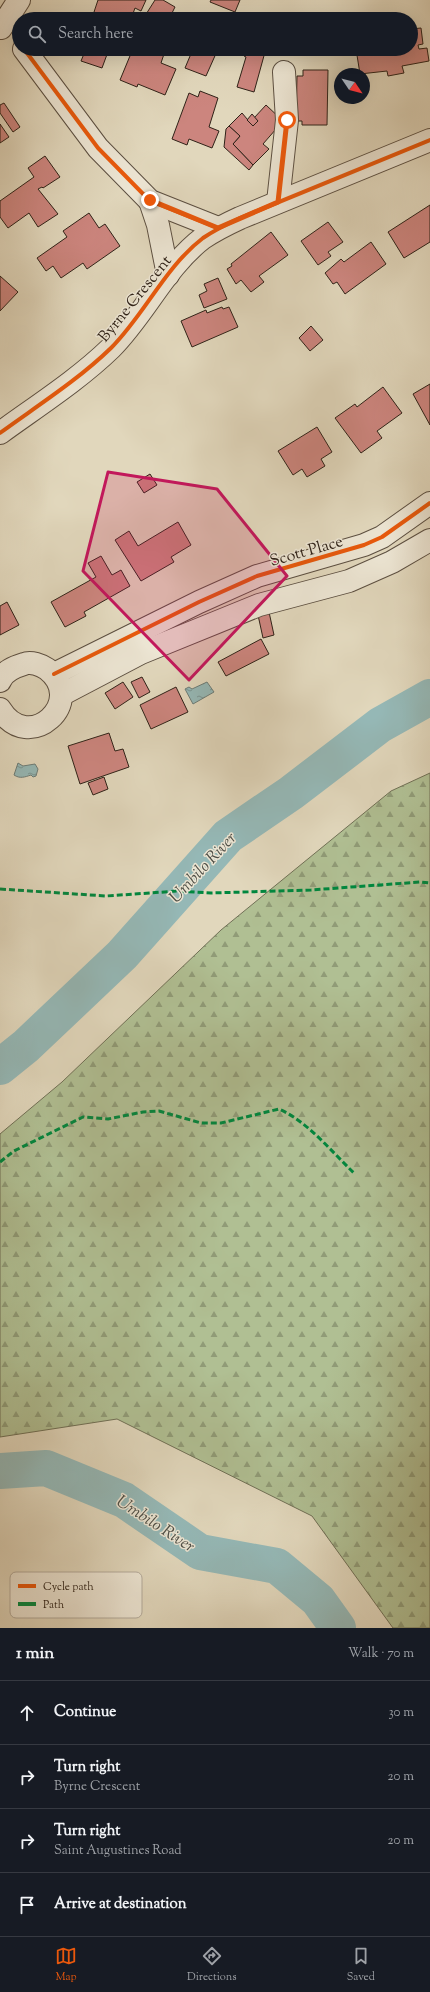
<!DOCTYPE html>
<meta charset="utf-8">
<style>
:root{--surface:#171b24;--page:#242831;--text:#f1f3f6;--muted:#9ea1a6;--line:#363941;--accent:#ea580c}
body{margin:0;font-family:"Sorts Mill Goudy",serif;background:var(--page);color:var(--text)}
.compass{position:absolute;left:334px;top:68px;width:36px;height:36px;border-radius:50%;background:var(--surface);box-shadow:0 4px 16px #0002;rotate:125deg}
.stop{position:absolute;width:12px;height:12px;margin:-9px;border:3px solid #ea580c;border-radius:50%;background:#fff}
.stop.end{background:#ea580c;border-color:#fff;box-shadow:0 1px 4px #0008}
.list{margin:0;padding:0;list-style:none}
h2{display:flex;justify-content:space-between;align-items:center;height:52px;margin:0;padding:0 16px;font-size:17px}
h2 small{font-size:13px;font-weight:400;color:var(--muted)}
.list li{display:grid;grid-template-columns:26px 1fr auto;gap:12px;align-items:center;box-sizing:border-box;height:64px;padding:0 16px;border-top:1px solid var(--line)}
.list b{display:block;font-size:15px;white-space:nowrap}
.list p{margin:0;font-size:13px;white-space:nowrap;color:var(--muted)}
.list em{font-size:13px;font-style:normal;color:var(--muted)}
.icon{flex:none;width:22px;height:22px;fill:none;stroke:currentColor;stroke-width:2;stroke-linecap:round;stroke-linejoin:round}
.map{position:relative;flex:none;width:430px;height:1628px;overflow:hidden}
.search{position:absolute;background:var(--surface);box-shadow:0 4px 16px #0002;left:12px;right:12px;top:12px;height:44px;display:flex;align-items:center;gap:10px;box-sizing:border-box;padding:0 14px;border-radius:22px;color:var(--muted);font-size:15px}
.sheet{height:308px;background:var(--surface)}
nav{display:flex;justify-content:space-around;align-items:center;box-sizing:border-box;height:56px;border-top:1px solid var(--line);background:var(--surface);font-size:11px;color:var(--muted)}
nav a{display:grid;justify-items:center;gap:2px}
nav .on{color:var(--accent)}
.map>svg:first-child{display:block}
</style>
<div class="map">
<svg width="430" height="1628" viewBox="0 0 430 1628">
<defs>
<pattern id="forest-firs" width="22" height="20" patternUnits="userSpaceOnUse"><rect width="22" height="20" fill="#b0bf93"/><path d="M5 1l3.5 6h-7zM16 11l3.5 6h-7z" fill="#909b77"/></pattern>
<pattern id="water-ripples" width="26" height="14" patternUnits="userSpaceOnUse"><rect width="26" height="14" fill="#95b8b6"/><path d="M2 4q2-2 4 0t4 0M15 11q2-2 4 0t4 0" fill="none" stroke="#7a9593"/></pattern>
</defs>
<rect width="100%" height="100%" fill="#e1d7bc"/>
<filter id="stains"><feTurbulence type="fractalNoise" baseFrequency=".005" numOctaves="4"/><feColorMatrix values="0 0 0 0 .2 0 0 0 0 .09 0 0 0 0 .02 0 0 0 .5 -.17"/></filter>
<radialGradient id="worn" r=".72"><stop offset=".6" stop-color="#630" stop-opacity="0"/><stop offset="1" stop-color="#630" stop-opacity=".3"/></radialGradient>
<polygon fill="url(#forest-firs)" stroke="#707056" points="430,773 430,1628 393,1628 312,1516 117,1419 0,1437 0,1134 62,1082 221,930 391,791"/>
<g fill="url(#water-ripples)" stroke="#6c7c77">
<polygon points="207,682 214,692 193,704 185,689 189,687 192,689"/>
<path d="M18 763 23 766 35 764 38 769 36 776 33 777 31 775C25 777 20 779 14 775Z"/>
</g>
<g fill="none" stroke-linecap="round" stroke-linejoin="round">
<g stroke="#95b8b6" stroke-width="36">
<polyline points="0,1067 26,1046 122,955 228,836 291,793 380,725 430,697"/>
<polyline points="0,1471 46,1468 124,1500 200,1552 277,1566 318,1600 338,1628"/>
</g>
</g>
<g fill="#cc857e" stroke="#2f2218">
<polygon points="98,0 146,0 141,11 135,8 131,19 97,19 99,14 94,12"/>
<polygon points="155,0 163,0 175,7 171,15 177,19 143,19"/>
<polygon points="211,0 240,0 235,12 210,2"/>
<polygon points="421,28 423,44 418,45 419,49 427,48 429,61 402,66 404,73 388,76 387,71 360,74 356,49 411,49 411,29"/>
<polygon points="86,49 109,49 102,68 81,61"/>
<polygon points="142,49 151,49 164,54 161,63 176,69 165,95 138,84 137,87 120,80 132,51 140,54"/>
<polygon points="193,49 218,49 206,76 185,68"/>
<polygon points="246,49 265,52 254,92 237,87 246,57 244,56"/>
<rect x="300" y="49" width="12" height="5"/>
<polygon points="303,70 328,70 327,125 302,125 302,121 296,121 297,76 303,76"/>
<polygon points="200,91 218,98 209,127 219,131 212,148 189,139 187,145 172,139 189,93 198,97"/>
<polygon points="4,103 20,127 13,132 0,113 0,105"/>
<polygon points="266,105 283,121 263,144 269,149 253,165 233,144 240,136 229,126 242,113 253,126 258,121 254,118"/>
<polygon points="252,114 258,121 253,126 247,120"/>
<polygon points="0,124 9,137 0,143"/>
<polygon points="229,126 240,136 233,144 253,165 249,170 224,147 226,129"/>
<polygon points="45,156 60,177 43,188 42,187 38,189 58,214 38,227 29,213 8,228 0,217 0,201 34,177 28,168"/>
<polygon points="430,205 430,242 404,258 388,232"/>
<polygon points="89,213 99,228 105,224 120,246 87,269 83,263 61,278 53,266 46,271 37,258 67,237 63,231"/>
<polygon points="328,222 343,242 328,252 331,256 318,265 301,241"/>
<polygon points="271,232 288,255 259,276 264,282 251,292 241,280 236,284 227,269 232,266 231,264"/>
<polygon points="371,242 386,264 345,294 337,282 333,284 325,273 341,259 344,262"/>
<polygon points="0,276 18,292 0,311"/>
<polygon points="218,278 227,299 204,308 199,295 207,291 204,284"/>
<polygon points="222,307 223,309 229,307 238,327 192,347 181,321 206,310 207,313"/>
<polygon points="311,326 323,340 310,351 299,338"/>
<polygon points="430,384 430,425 413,394"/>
<polygon points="383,387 402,413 377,431 382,438 361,453 335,418 355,404 357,407"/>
<polygon points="317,427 332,452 321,459 325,466 307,477 302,469 293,475 278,451"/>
<polygon points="150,474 157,485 144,493 137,482"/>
<polygon points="178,522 191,545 171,557 174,562 141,581 115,540 129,531 138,546"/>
<polygon points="101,556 112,575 121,570 130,586 84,612 86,616 65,627 51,602 96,577 88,563"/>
<polygon points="7,602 19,625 0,635 0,606"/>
<polygon points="269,612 274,635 263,638 258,615"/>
<polygon points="261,639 269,654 226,676 218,662"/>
<polygon points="142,677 150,692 139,698 131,682"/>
<polygon points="123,682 133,697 115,709 105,693"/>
<polygon points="176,687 188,712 151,729 140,705"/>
<polygon points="109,733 115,751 123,749 129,767 80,784 68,746"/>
<polygon points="104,777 108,789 93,795 88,783"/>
</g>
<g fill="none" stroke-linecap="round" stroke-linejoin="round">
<defs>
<g id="minor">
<polyline points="1,28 19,0"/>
<polyline points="24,49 98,148 150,201 218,228"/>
<polyline points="150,201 158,225 168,275"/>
<polyline points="278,202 287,120 284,72"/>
<path d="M0 433C37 406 78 380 111 348 145 314 165 267 203 238 215 230 227 224 240 218L430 140"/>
<polyline points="54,674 199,602 257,576 364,545 382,537 430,503"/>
<path d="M0 681C4 671 14 667 24 664 31 661 41 665 47 669 88 701 29 756 0 709"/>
<polyline points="61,695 141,653 259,605 349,581 392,562 430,540"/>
</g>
</defs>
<use href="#minor" stroke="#5c4f41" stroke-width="24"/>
<use href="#minor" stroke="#ece5d3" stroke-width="22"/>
<g stroke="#00873e" stroke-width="3" stroke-dasharray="6 3" stroke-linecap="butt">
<polyline points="0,889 106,896 178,891 211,893 311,890 420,882 430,883"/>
<path d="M0 1162 14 1151 83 1117 108 1119 143 1112 159 1111 201 1123H221L279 1109C308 1122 331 1151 354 1173"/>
</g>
<defs>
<g id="cycleway">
<polyline points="24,49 98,148 150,201 218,228"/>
<path d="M0 433C37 406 78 380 111 348 145 314 165 267 203 238 215 230 227 224 240 218L430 140"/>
<polyline points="54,674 199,602 257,576 364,545 382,537 430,503"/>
</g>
</defs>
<use href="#cycleway" stroke="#ece5d3" stroke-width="6"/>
<use href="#cycleway" stroke="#e8590c" stroke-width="4"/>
</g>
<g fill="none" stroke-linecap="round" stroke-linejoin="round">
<polyline stroke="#ea580c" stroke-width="5" points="150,200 218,228 278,202 287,120"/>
</g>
<path fill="#c2185b" fill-opacity="0.2" stroke="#c2185b" stroke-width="3" stroke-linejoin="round" d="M108 472 217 489 287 576 189 680 83 571Z"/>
<g text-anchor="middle" stroke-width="3" stroke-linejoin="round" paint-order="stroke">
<g font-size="16" fill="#2f2218" stroke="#ece5d3">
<text transform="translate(134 298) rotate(-51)" y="6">Byrne Crescent</text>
<text transform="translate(306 550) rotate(-16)" y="6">Scott Place</text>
</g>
<g font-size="17" font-style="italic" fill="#4e4f47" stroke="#ece5d3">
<text transform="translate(202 867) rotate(-47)" y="6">Umbilo River</text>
<text transform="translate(156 1523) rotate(33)" y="6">Umbilo River</text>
</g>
</g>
<rect x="10" y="1572" width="132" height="46" rx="6" fill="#ece5d3" stroke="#b3aa9b" stroke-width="1"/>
<rect x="18" y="1584" width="18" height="4" fill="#e8590c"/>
<rect x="18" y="1602" width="18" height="4" fill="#00873e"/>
<g font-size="11" fill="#2f2218">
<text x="43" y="1590">Cycle path</text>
<text x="43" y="1608">Path</text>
</g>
<rect width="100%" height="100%" filter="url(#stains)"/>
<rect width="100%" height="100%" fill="url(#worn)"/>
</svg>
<svg class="compass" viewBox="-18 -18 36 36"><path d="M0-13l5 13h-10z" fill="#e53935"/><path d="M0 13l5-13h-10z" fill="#9ea1a6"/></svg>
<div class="stop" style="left:287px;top:120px"></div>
<div class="stop end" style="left:150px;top:200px"></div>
<div class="search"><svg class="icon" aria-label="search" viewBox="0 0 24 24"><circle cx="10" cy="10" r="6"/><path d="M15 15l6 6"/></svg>Search here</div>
</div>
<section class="sheet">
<h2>1 min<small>Walk · 70 m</small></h2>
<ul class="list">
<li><svg class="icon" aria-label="ahead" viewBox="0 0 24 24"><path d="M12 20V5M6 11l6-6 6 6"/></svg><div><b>Continue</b></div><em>30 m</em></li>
<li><svg class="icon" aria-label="right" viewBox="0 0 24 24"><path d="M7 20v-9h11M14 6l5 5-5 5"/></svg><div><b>Turn right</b><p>Byrne Crescent</p></div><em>20 m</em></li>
<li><svg class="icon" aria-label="right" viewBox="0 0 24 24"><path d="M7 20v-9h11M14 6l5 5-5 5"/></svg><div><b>Turn right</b><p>Saint Augustines Road</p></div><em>20 m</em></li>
<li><svg class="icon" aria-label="arrive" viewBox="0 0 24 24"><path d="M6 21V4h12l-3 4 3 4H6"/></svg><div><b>Arrive at destination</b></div></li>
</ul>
</section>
<nav>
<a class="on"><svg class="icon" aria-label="map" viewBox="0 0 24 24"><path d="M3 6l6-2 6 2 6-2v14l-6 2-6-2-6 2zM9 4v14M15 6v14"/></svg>Map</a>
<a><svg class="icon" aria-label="directions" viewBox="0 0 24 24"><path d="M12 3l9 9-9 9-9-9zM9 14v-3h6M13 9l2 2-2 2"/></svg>Directions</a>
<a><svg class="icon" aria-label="saved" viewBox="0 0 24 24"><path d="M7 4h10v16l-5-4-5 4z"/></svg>Saved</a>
</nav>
